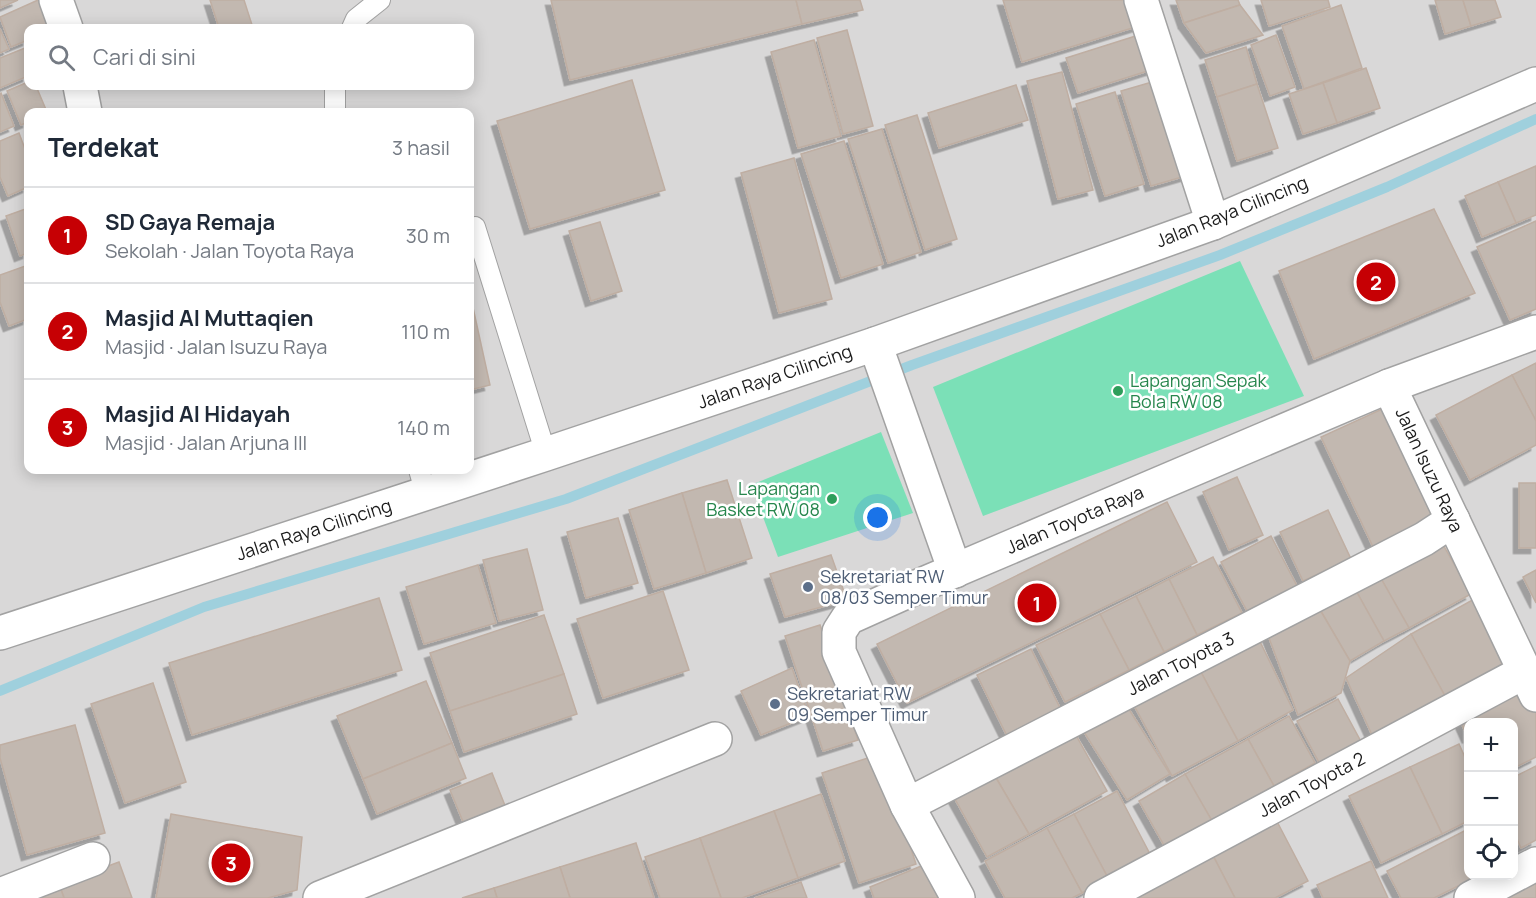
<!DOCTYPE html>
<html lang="id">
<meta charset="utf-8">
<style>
:root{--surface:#fff;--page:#f6f6f7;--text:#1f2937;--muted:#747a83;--line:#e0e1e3;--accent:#c60004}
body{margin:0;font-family:Manrope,sans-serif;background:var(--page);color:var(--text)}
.controls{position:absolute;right:18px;bottom:18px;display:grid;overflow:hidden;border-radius:12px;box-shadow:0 3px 15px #0003}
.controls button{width:54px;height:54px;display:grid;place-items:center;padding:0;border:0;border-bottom:2px solid var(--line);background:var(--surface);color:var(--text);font:30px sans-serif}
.you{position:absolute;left:878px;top:518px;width:21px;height:21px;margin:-15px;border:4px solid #fff;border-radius:50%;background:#1a73e8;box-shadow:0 0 0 9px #1a73e833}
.badge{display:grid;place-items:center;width:39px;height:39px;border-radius:50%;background:var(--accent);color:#fff;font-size:20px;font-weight:700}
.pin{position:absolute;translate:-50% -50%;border:3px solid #fff;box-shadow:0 2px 6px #0006}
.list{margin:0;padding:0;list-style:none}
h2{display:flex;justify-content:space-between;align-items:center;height:78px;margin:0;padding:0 24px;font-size:26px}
h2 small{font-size:20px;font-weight:400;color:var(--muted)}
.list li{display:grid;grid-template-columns:39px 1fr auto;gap:18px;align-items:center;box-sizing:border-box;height:96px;padding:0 24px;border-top:2px solid var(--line)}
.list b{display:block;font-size:22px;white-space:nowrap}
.list p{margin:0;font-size:20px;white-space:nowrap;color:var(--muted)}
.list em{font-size:20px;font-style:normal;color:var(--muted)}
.icon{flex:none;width:33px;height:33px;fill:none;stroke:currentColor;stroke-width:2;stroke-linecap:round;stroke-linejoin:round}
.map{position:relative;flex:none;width:1536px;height:898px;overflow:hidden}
.search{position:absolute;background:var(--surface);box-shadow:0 3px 15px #0003;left:24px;top:24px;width:450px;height:66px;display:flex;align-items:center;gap:15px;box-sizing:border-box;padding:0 21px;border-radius:12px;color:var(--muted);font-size:22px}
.panel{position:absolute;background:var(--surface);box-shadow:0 3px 15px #0003;left:24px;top:108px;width:450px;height:366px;border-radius:12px}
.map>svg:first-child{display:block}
</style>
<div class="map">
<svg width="1536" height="898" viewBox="0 0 1536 898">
<defs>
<filter id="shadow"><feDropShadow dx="-5.5" dy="5.5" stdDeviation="0" flood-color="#0004"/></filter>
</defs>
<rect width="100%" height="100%" fill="#ede9e0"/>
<path fill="#d9d8d8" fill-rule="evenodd" d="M0 0H1536V898H0ZM28 28H470V86H28ZM28 112H470V470H28ZM1468 722H1514V876H1468Z"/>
<g fill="#7be0b7">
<polygon points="1240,261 1304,396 983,516 933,387"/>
<polygon points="881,432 913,513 778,557 751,485"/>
</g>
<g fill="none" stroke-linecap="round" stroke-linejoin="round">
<polyline stroke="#9fd0dd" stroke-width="10" points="0,691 204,607 566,499 912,365 1220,255 1387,187 1536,119"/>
</g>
<g fill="#c2b8b0" stroke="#bfaea2" stroke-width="1.5" filter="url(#shadow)">
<polygon points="0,0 18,0 0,8"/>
<polygon points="38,0 50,28 28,28 28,40 11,47 0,17"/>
<polygon points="210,0 244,0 253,28 219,28"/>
<polygon points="551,0 796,0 802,24 570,80"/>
<polygon points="796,0 860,0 863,10 802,24"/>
<polygon points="1003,0 1134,0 1142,25 1022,62"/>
<polygon points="1176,0 1238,0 1240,5 1184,23"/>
<polygon points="1261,0 1328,0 1330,7 1269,26"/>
<polygon points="1435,0 1463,0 1471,26 1445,34"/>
<polygon points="1463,0 1495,0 1501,17 1471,26"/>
<polygon points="1240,5 1263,35 1206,53 1184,23"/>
<polygon points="1341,5 1362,68 1304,89 1282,26"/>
<polygon points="0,29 9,49 0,53"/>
<polygon points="847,30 873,126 843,134 817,38"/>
<polygon points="1142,34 1154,69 1078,93 1066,58"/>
<polygon points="1276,35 1295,87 1270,96 1251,45"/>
<polygon points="814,40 841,136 798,148 771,52"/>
<polygon points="1246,47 1257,84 1217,97 1205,60"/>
<polygon points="25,48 28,56 28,76 0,88 0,58"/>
<polygon points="1366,68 1380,108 1337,123 1323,83"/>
<polygon points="1062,72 1093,190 1058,199 1027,81"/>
<polygon points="632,80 665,190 530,229 497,121"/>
<polygon points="1159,80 1189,175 1151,186 1121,91"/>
<polygon points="28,82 28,86 36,86 47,112 28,112 28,122 21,125 7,91"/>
<polygon points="1323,83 1337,123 1303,134 1289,94"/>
<polygon points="1257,84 1278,148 1237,161 1217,97"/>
<polygon points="1016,85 1028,120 939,148 928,113"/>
<polygon points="1115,92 1144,184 1105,196 1076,104"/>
<polygon points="1,93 14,126 0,132 0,94"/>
<polygon points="917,115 957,239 925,250 885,125"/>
<polygon points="882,129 921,252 888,263 848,139"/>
<polygon points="19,133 28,157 28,187 8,196 0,177 0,141"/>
<polygon points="844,141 883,264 841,278 801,154"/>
<polygon points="794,158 832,299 779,313 741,173"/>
<polygon points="1536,166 1536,215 1516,223 1498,182"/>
<polygon points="1498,182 1516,223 1482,237 1465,196"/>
<polygon points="28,208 28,253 20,256 6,216"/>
<polygon points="1434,209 1475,293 1314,359 1279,271"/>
<polygon points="1536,221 1536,309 1510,320 1477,247"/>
<polygon points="600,222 622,291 591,301 569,231"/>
<polygon points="28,265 28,319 9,326 0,302 0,275"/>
<polygon points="470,294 490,385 470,390"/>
<polygon points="1536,363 1536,421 1512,375"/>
<polygon points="1512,375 1536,421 1536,445 1470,480 1436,415"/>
<polygon points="1393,404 1445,517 1374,549 1321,437"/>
<polygon points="1237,477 1263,535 1229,550 1203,492"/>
<polygon points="727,480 752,558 706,573 682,493"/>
<rect x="1519" y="483" width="17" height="65"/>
<polygon points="682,493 706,573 654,589 629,510"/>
<polygon points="1167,502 1197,562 907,703 877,644"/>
<polygon points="1328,510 1351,559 1303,581 1280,532"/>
<polygon points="618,518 638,583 586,598 567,532"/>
<polygon points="1271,536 1297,586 1247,611 1221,562"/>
<polygon points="1441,541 1471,594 1409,628 1379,575"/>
<polygon points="527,549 543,610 499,621 483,560"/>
<polygon points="831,555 847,600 785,617 770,574"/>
<polygon points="1213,557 1242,613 1197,635 1169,579"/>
<polygon points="478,565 496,623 424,644 406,587"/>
<polygon points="1536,570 1536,603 1523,577"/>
<polygon points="1379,575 1409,628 1384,641 1355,589"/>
<polygon points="1169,579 1197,635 1164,652 1136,596"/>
<polygon points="1355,589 1384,641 1350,661 1319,608"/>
<polygon points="663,591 689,670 603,698 577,619"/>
<polygon points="1136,596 1164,652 1129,670 1100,614"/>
<polygon points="379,598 402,670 192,735 169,663"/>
<polygon points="1476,598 1516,671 1451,707 1411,634"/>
<polygon points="1319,608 1350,661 1341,693 1298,715 1266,630"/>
<polygon points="1100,614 1129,670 1065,702 1036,645"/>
<polygon points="544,615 564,674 450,711 430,653"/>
<polygon points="820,625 858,740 823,751 785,636"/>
<polygon points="1254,629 1293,710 1238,741 1195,661"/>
<polygon points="1411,634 1451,707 1377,746 1346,678"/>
<polygon points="1031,649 1062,712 1008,738 977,675"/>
<polygon points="1195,661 1238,741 1172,776 1129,696"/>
<polygon points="792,668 809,716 761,735 741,691"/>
<polygon points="564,674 577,714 464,752 450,711"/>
<polygon points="426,681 452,743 363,779 337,716"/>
<polygon points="153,683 186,782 125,803 91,704"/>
<polygon points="1529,685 1536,700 1536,757 1514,768 1514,722 1468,722 1468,738 1459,718"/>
<polygon points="1338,699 1365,749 1323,770 1297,721"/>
<polygon points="1125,703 1170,774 1127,800 1082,729"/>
<polygon points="1289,716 1315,763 1274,786 1248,739"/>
<polygon points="75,725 105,833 27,855 0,758 0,745"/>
<polygon points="1072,728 1107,791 1029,834 992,771"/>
<polygon points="1248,739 1274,786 1212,821 1185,774"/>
<polygon points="452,743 466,778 377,814 363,779"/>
<polygon points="1459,744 1468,764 1468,821 1442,834 1410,767"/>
<polygon points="880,754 916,864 859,883 822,773"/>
<polygon points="1536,766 1536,840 1521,848 1514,832 1514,777"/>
<polygon points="1410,767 1442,834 1381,863 1349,796"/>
<polygon points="992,771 1029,834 987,857 950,790"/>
<polygon points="492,773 508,813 466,829 450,790"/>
<polygon points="1185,774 1212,821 1165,847 1139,801"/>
<polygon points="1117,791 1151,856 1108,878 1074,814"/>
<polygon points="821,794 845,861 798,878 774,811"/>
<polygon points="1271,810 1308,881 1275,898 1235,898 1207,844"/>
<polygon points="774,811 798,878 742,898 721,898 700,838"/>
<polygon points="171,814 302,837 297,890 268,898 156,898"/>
<polygon points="1074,814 1108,878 1082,893 1047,828"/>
<polygon points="1047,828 1082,893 1072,898 1005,898 985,861"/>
<polygon points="1468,829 1468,876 1478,876 1434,898 1401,898 1387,871"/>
<polygon points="700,838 721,898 660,898 645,857"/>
<polygon points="636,843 654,898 570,898 560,867"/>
<polygon points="1207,844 1235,898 1117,898"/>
<polygon points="1371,861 1388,898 1323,898 1317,885"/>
<polygon points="119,862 132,898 64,898 59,884"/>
<polygon points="931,862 946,898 874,898 870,887"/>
<polygon points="560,867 570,898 497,898 494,888"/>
<polygon points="801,882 807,898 755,898"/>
<polygon points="1536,883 1536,898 1501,898"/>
<polygon points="59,884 64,898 33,898"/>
<polygon points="494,888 497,898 462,898"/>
</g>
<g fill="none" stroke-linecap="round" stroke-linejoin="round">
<defs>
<g id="service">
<polyline points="352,28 356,19 380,0"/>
<polyline points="335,112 335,86"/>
<polyline points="475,227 546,454"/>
<polyline points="419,470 426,494"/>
</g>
<g id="minor">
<polyline points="56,0 66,28"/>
<polyline points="1141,0 1213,223"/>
<polyline points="80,86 85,112"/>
<polyline points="875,344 955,571"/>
<polyline points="1389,386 1536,695"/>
<polyline points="907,805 1424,539 1453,520"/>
<polyline points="0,895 93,859"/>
<polyline points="320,898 715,739"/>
<polyline points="958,898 907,805 839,652 839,632 848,618 928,582 1389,386 1536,332"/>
<polyline points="1101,898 1524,672"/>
<polyline points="1471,898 1536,864"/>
</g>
<polyline id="tertiary" points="0,633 546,454 875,344 1213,223 1536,84"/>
</defs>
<use href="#service" stroke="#a2a2a2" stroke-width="22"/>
<use href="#minor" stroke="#a2a2a2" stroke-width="36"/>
<use href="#tertiary" stroke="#a2a2a2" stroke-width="36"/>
<use href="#service" stroke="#fff" stroke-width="20"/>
<use href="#minor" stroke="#fff" stroke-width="33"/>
<use href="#tertiary" stroke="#fff" stroke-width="33"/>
</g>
<g fill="#2e9e5b" stroke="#fff" stroke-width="2">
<circle cx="1118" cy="391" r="6"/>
<circle cx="832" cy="499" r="6"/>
</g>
<g fill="#5c6f8a" stroke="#fff" stroke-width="2">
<circle cx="808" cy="587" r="6"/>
<circle cx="775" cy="704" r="6"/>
</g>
<g text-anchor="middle" stroke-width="5" stroke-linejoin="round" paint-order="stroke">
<g font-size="18" fill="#1b1b1b" stroke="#fff">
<text transform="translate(1232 212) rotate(-22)" y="6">Jalan Raya Cilincing</text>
<text transform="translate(775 377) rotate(-19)" y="6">Jalan Raya Cilincing</text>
<text transform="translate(1429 470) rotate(65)" y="6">Jalan Isuzu Raya</text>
<text transform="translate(1075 520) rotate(-23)" y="6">Jalan Toyota Raya</text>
<text transform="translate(314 530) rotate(-18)" y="6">Jalan Raya Cilincing</text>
<text transform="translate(1181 664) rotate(-27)" y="6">Jalan Toyota 3</text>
<text transform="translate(1312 785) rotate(-28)" y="6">Jalan Toyota 2</text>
</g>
<g font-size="18" fill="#27864d" stroke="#fff" text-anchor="start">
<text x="1130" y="387">Lapangan Sepak<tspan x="1130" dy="21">Bola RW 08</tspan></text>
<text x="820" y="495" text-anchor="end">Lapangan<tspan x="820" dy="21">Basket RW 08</tspan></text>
</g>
<g font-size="18" fill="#4e5e75" stroke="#fff" text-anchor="start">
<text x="820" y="583">Sekretariat RW<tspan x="820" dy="21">08/03 Semper Timur</tspan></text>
<text x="787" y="700">Sekretariat RW<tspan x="787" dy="21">09 Semper Timur</tspan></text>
</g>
</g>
</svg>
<div class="controls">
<button>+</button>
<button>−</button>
<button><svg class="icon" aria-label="locate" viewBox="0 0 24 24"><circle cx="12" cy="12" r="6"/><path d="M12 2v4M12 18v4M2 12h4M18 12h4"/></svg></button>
</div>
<div class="you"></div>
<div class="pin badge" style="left:1037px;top:603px">1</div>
<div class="pin badge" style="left:1376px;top:282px">2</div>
<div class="pin badge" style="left:231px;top:863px">3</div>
<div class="search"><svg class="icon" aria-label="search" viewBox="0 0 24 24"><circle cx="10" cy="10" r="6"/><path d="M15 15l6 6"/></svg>Cari di sini</div>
<section class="panel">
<h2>Terdekat<small>3 hasil</small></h2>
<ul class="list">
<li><span class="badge">1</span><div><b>SD Gaya Remaja</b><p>Sekolah · Jalan Toyota Raya</p></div><em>30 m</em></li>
<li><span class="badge">2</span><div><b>Masjid Al Muttaqien</b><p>Masjid · Jalan Isuzu Raya</p></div><em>110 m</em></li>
<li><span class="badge">3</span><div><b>Masjid Al Hidayah</b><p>Masjid · Jalan Arjuna III</p></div><em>140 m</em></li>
</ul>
</section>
</div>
